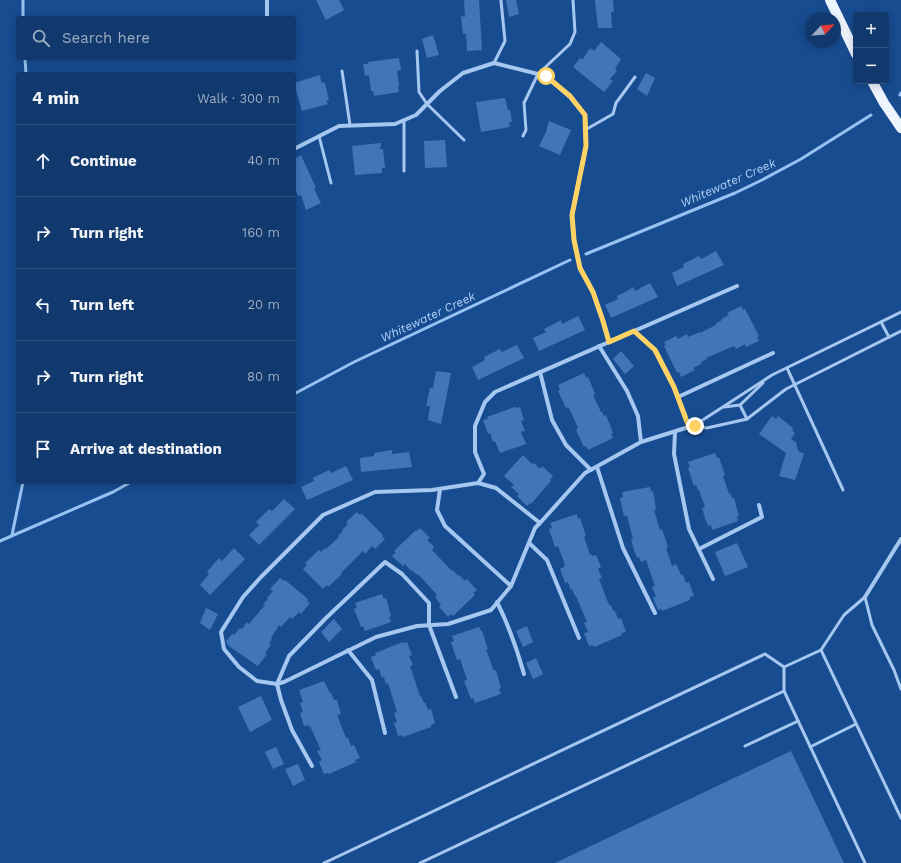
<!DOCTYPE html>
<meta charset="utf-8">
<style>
:root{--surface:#11396d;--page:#1e4475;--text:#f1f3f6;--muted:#9cacc2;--line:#305380}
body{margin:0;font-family:"Work Sans",sans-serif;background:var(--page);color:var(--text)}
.controls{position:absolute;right:12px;top:12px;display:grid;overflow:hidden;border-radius:4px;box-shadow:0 2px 10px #0003}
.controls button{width:36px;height:36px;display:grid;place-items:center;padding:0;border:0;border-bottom:1px solid var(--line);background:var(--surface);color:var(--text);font:20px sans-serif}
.compass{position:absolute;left:805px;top:12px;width:36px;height:36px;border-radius:50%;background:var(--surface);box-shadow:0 2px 10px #0003;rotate:64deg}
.stop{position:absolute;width:12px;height:12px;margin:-9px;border:3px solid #ffd264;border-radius:50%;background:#fff}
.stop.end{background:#ffd264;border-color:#fff;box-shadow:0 1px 4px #0008}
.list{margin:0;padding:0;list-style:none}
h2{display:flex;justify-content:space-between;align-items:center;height:52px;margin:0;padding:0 16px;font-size:17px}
h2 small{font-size:13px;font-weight:400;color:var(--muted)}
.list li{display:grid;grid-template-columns:26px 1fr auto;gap:12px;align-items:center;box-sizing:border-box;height:72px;padding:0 16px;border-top:1px solid var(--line)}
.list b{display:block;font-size:15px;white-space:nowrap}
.list em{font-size:13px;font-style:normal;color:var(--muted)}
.icon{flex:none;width:22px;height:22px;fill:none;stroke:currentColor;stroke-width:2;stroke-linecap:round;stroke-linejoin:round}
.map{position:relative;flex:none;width:901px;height:863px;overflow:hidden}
.search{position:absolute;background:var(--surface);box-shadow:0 2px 10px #0003;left:16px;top:16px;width:280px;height:44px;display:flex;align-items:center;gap:10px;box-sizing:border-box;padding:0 14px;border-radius:4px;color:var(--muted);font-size:15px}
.panel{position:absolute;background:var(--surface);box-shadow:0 2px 10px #0003;left:16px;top:72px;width:280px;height:412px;border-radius:4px}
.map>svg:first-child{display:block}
</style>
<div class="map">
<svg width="901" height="863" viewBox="0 0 901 863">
<rect width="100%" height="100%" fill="#174c91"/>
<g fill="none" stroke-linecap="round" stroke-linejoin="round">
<g stroke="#98c2f2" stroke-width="3">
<polyline points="23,0 23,18"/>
<polyline points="25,58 26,74"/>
<polyline points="900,95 901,93"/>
<polyline points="586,254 735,193 762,180 801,159 871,115"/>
<polyline points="294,394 354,362 570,260"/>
<polyline points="12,535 23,482"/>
<polyline points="0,541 113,492 131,482"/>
</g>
</g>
<g fill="#4076b9">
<polygon points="316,0 339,0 344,10 326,20"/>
<polygon points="464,0 479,0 482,50 467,51 466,34 463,34 461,16 465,17"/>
<polygon points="506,0 516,0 519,14 509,17"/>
<polygon points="595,0 613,0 614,12 611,12 612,28 598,28"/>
<polygon points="433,35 439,55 427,58 422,39"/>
<polygon points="601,42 621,59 615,69 617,71 610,79 613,81 604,92 573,67 580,58 583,59 590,48 594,51"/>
<polygon points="399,58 401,70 397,71 399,86 398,87 399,92 374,96 373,91 371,91 369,75 365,76 363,64 368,64 368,62"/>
<polygon points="646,73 655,78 647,96 637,89"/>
<polygon points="320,75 321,82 325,83 329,100 326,101 328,104 302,111 294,83"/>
<polygon points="505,98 508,110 510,110 512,122 509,122 510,127 481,132 476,102"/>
<polygon points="549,121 571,130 560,155 539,146 546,132"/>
<polygon points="445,140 447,167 425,168 424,141"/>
<polygon points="381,143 380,149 383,149 385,168 382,168 382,173 355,175 352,146"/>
<polygon points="301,155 316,188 314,189 321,203 306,210 301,195 298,196 294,187 294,159"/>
<polygon points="716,251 724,265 677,286 672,273 684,267 683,264 699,256 701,259"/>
<polygon points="650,283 658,297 611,318 605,305 618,299 617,296 627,291 633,287 635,291"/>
<polygon points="741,306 743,310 745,309 759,336 757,337 759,341 746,347 745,344 736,349 734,346 706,358 707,359 701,362 701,364 693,368 695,370 681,377 679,372 677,373 664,346 666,345 664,342 676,336 678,339 687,334 688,337 700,332 700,333 716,325 715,324 722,320 721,319 729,315 727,313"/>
<polygon points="578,316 585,330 539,351 533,338 546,332 544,329 561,320 562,324"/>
<polygon points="517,345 524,358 478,380 472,367 485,360 484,357 500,349 502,352"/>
<polygon points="621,351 634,366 625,374 613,359"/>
<polygon points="436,371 451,373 441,424 428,420 430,406 426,406 430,388 433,388"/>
<polygon points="584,373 586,378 588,377 591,384 595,394 593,395 601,412 602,412 604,416 606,415 613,433 611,434 613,438 588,450 586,446 584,447 576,430 578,428 571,412 568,407 566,408 558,391 560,390 558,385"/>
<polygon points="515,407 516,408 520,407 524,420 521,421 525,431 521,432 526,444 500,453 495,441 493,442 490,433 488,434 483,420 488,419 487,417"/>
<polygon points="772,416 776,419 778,416 793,428 792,430 795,433 791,439 796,442 798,451 804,454 795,480 779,476 786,453 759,434"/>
<polygon points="392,450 392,454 409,452 412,467 361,472 360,458 374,456 374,453"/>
<polygon points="715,453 717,458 719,457 725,475 723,476 729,494 730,493 732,498 734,498 739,516 737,516 738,521 712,530 711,525 708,526 705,518 702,508 705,507 699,490 698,490 696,485 694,486 688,468 690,467 688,462"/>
<polygon points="523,455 532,464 534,463 540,469 542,466 553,476 550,480 551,481 531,504 530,503 527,506 517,496 519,494 511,487 514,485 504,476"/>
<polygon points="346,466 353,480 307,500 301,487 314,481 313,478 329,470 331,473"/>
<polygon points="650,487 651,492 653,491 656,510 654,510 660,530 662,529 668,547 666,548 672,566 676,564 681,575 683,575 686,583 689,582 694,596 690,597 690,600 662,611 662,609 658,610 653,598 656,596 652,587 655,586 646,560 641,562 639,557 637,558 634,550 631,540 633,539 627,516 624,516 620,498 623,497 622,492"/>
<polygon points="284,499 295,509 259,545 249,535 259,525 256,522 269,509 272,511"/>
<polygon points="357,512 360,515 362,514 383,535 382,536 385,539 375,549 372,546 365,554 363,551 341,573 342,574 328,587 327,585 323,589 303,569 307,565 305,563 319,550 321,552 325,548 326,549 339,537 338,536 343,531 342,530 348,524 346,522"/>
<polygon points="577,514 578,519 580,518 586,536 584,537 590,555 592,554 592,556 596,555 601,567 598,569 602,578 599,579 607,600 609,605 611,605 613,611 615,611 618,619 621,618 626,632 621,633 622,635 594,647 593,645 589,646 584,633 588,632 584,623 587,622 576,596 575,596 572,589 571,590 568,582 565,583 560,569 564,567 565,565 558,546 555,547 549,529 552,528 550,523"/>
<polygon points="420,528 430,538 427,540 434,547 432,550 452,571 453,570 458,576 459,575 465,581 467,579 477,590 473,593 475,595 453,616 451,614 448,617 439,607 441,605 435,597 437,595 418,574 417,575 412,570 411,571 405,564 403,566 392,556 396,552 394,551 416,530 417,531"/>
<polygon points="737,543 748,567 725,576 715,552"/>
<polygon points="234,548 245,559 210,595 200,585 209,574 207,572 219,558 222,561"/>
<polygon points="280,578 284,581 285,580 308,599 307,601 310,603 301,614 299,612 292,619 290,617 281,627 279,625 271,638 272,639 269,644 271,645 265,653 267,654 258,666 230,647 227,644 226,641 232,634 234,635 240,628 242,629 247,622 249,624 265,605 263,604 268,599 267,598 273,591 270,589"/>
<polygon points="382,594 384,599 386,598 391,616 389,617 391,622 365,631 363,626 361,627 358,619 354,609 357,608 355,603"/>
<polygon points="206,608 218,614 210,630 200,623"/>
<polygon points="334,619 342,629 329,642 321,632"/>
<polygon points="527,626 533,642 523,647 516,631"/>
<polygon points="479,627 481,631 482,631 488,649 486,649 492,666 494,671 496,670 501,688 499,689 501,694 475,703 473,698 471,699 464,681 467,680 460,659 457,660 451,642 454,641 452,636"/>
<polygon points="403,642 403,643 407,642 412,655 409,656 413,665 410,666 420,696 421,696 424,703 425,702 428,710 431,709 435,723 431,725 431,727 403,737 402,735 398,736 394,723 397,722 394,713 397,712 388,683 386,684 384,677 382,678 379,669 376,670 371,657 376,655 375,653"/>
<polygon points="536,658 543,674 533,679 526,663"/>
<polygon points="324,681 330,693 331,692 334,700 337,700 341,714 337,715 346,738 348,738 351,746 354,745 360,758 355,760 356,762 329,774 328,773 324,774 319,762 322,760 317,751 321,750 310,726 309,727 308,725 304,726 300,713 303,712 300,703 303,702 299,690"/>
<polygon points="261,696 272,720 250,732 238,707"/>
<polygon points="276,747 284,764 273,769 265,752"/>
<polygon points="791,751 844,863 555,863"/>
<polygon points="298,764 305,780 293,786 285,769"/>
</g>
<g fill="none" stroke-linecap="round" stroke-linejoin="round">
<g stroke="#a5c7f0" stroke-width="3">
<polyline points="417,51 419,92 427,104 464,140"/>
<polyline points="494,63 505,41 501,1"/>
<polyline points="342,71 350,125"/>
<polyline points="404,120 404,171"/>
<polyline points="585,130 613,114 616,103 635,77"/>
<polyline points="319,136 331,183"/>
<polyline points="523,136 526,130 524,103 538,74 570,44 575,32 573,0"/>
<polyline points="881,322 889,337"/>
<polyline points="787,368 843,490"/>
<polyline points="740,405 747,419"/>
<polyline points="724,407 740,405 763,383"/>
<polyline points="695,425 772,375 901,312"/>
<polyline points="696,426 707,428 747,419 786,389 901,331"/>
<polyline points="821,650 901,818"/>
<polyline points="784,691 865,863"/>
<polyline points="745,746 798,721"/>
<polyline points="810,747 856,724"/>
<polyline points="324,863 765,654 784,667 821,650 844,615 865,597 872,625 894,670 901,689"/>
<polyline points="420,863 784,691 784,667"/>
</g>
<g stroke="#a5c7f0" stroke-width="4">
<polyline points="267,0 267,18"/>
<polyline points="294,149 339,126 395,124 416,115 440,91 463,73 494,63 546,76 570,97 585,115 586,146 572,215 574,240 580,268 593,292 603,321 609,342"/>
<polyline points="634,331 655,350 674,387 689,427"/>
<polyline points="599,346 627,391 638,416 641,442"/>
<polyline points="540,372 552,420 566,445 591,470"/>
<polyline points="678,397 773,353"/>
<polyline points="675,432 674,454 689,529 713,579"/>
<polyline points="597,467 623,548 655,613"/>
<polyline points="478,483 484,474 475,452 475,426 485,402 495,392 737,286"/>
<polyline points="440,489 437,510 445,526 511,586"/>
<polyline points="540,523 496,488 478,483 432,490 375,492 323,515 261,577 243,597 221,632 224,649 239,667 257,681 277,684 284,682 376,637 417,626 448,624 491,610 511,586 535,528 540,523 585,473 641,442 695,425"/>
<polyline points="529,543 547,560 579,638"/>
<polyline points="699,549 762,517 759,505"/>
<polyline points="865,597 901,539"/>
<path d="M497 602C509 626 517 649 524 674"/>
<polyline points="348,650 372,680 385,733"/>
<polyline points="312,766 292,730 281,700 277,684 289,656 326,618 385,562 402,574 429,603 429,625 456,697"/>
</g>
<g stroke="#eef5ff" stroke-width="10">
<polyline points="830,0 856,54"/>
<polyline points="872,81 884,103 901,128"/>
</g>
</g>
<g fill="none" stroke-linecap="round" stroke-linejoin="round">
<polyline stroke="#ffd264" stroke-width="5" points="546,76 570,96 585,115 586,146 572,215 574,240 580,268 593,292 603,321 609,342 634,331 655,350 674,387 689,427 695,426"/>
</g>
<g text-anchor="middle" stroke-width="4" stroke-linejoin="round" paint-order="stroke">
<g font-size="12" font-style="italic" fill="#b1d1f7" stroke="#174c91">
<text transform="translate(728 183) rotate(-24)" y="4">Whitewater Creek</text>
<text transform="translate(428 317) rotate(-25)" y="4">Whitewater Creek</text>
</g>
</g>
</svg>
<div class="controls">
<button>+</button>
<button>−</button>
</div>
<svg class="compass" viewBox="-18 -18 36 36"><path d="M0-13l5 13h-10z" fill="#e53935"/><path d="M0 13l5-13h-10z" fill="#9cacc2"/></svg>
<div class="stop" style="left:546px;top:76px"></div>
<div class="stop end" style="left:695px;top:426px"></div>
<div class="search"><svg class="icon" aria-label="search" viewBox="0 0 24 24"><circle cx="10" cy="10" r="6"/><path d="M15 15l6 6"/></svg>Search here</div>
<section class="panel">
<h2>4 min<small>Walk · 300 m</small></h2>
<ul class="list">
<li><svg class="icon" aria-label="ahead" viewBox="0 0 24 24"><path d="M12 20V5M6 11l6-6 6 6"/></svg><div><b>Continue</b></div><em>40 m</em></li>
<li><svg class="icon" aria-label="right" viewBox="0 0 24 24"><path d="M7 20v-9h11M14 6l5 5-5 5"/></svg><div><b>Turn right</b></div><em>160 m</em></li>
<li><svg class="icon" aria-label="left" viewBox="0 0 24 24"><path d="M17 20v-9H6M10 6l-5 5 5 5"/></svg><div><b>Turn left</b></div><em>20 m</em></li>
<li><svg class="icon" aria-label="right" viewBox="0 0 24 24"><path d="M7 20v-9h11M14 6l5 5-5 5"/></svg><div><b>Turn right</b></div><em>80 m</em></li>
<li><svg class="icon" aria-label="arrive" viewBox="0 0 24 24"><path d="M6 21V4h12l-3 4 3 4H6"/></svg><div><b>Arrive at destination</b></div></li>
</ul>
</section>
</div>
